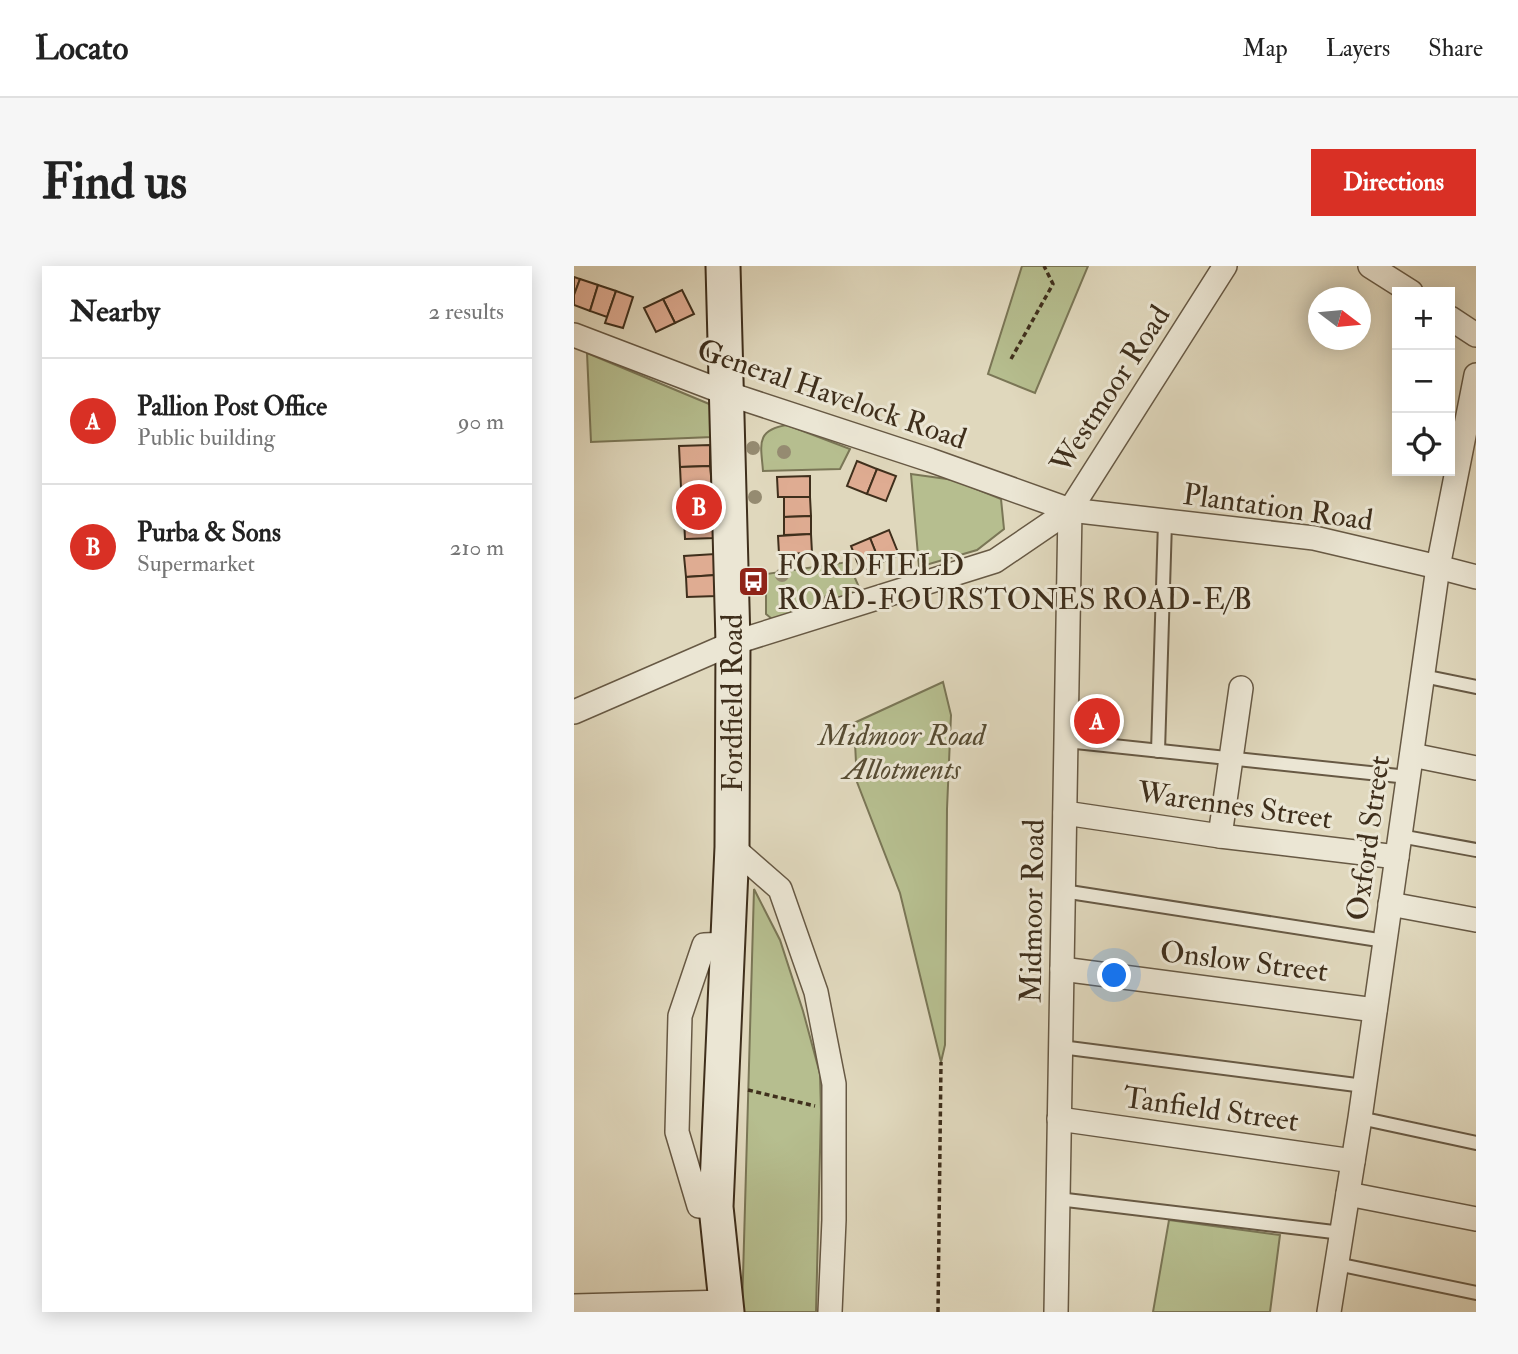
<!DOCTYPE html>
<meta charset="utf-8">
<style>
:root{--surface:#fff;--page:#f6f6f6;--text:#222;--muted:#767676;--line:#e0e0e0;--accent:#d93025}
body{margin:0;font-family:"IM FELL Double Pica",serif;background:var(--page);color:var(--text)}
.controls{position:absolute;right:21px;top:21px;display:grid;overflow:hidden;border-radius:0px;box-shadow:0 4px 18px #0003}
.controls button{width:63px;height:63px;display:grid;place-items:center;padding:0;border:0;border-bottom:2px solid var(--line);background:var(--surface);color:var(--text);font:35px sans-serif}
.compass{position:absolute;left:734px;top:21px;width:63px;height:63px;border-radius:50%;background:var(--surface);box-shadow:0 4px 18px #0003;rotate:106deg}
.you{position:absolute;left:541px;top:710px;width:24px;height:24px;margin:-18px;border:5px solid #fff;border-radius:50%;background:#1a73e8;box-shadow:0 0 0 10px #1a73e833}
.badge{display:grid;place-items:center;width:46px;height:46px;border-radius:50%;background:var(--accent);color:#fff;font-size:23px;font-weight:700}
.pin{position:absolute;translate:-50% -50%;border:4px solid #fff;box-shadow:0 2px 7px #0006}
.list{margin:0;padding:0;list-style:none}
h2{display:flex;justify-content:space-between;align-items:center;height:91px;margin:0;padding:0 28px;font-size:30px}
h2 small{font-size:23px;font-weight:400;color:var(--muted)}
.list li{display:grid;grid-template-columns:46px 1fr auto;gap:21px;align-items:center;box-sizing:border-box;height:126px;padding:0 28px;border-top:2px solid var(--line)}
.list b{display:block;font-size:26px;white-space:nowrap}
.list p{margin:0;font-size:23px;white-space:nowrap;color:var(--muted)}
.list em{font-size:23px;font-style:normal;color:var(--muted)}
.icon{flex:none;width:38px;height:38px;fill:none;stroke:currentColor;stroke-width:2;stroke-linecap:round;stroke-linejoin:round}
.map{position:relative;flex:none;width:902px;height:1046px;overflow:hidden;border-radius:0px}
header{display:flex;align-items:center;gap:42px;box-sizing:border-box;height:98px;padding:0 35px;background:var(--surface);border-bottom:2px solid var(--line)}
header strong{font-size:33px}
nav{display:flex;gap:38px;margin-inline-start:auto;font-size:24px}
.intro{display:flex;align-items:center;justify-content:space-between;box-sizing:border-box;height:168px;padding:0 42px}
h1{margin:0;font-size:49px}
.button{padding:18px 32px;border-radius:0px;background:var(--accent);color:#fff;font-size:24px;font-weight:700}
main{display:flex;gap:42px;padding:0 42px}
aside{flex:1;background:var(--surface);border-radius:0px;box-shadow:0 4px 18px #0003}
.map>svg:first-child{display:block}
</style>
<header>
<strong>Locato</strong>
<nav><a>Map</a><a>Layers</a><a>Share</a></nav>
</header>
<div class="intro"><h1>Find us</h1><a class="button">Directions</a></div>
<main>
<aside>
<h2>Nearby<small>2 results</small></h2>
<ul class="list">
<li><span class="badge">A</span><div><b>Pallion Post Office</b><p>Public building</p></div><em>90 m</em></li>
<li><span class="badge">B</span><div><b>Purba &amp; Sons</b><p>Supermarket</p></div><em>210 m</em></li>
</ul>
</aside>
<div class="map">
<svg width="902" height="1046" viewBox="0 0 902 1046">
<rect width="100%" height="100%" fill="#e0d8bd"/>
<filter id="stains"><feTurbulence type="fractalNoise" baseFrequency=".00286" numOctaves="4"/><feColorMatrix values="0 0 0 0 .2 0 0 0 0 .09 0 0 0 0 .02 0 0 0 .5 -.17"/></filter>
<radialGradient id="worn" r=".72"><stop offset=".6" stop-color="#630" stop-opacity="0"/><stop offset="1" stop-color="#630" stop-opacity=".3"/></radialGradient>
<g fill="#b6be8f" stroke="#7a7656" stroke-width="2">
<polygon points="448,0 514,0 461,127 414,108"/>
<polygon points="13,87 140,140 138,171 17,176"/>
<path d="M213 159 276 183 266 203 189 205C187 179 181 164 213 159Z"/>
<polygon points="337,208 380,214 427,233 430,263 403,284 345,301"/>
<polygon points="274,296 288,328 198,353 192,348 192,308"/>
<polygon points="369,416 377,449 373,543 371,779 367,796 326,627 283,516 280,457"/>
<polygon points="180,623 206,674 229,745 246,808 247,846 242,1046 168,1046"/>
<polygon points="595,954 706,969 696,1046 579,1046"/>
</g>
<g fill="#dfac92" stroke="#3f2f1c" stroke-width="2">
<polygon points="0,11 6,13 0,29"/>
<polygon points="6,13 24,19 16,45 0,39 0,29"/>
<polygon points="24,19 42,25 33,51 16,45"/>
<polygon points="108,24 120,48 101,57 89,33"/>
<polygon points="42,25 59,31 49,62 31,57"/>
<polygon points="89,33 101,57 82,66 70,42"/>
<polygon points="136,179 136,200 106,201 105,180"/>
<polygon points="283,195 303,203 293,228 273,220"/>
<polygon points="136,200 138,220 107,222 106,201"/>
<polygon points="303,203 322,210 312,235 293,228"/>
<polygon points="236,210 236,231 204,231 203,211"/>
<polygon points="139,230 140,251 110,252 109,232"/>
<polygon points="210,231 236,231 237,250 210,251"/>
<polygon points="237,250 237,268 210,269 210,251"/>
<polygon points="140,251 141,272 111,273 110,252"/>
<polygon points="315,264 325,289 306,297 296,272"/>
<polygon points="237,268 238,287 205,288 204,270"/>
<polygon points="296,272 306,297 287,305 277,280"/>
<polygon points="141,288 142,309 112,311 110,290"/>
<polygon points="142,309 143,330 113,331 112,311"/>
</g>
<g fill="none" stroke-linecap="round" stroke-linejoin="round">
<defs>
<g id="lane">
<polyline points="849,410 902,421"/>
<polyline points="492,475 834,511"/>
<polyline points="584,485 591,256"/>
<polyline points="826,570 902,584"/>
<polyline points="489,625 811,675"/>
<polyline points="487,781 790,820"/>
<polyline points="786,852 902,877"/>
<polyline points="484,933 768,967"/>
<polyline points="763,998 902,1027"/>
</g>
<g id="street">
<polyline points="796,0 837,26"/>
<polyline points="876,52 902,69"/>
<polyline points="0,69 152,127 356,194 496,244 740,272 864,301 902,311"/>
<polyline points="0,446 159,377 421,295 496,244 651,0"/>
<polyline points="838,489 902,502"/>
<polyline points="491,547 646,570 823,591"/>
<polyline points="646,570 667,422"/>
<polyline points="158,581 206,623 242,726 260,818 260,954 256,1046"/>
<polyline points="816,638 902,654"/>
<polyline points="488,703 801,744"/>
<polyline points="485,853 779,895"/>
<polyline points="774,928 902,953"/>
<polyline points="142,941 125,940 103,866 106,750 130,679 154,678"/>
<polyline points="0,1040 153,1036"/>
<polyline points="482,1046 496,244"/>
<polyline points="755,1046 786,852 864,301 902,109"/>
</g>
<polyline id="secondary" points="149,0 159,377 158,581 142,941 153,1046"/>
</defs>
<use href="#lane" stroke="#675944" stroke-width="16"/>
<use href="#street" stroke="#675944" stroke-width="26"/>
<use href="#secondary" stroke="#3f2f1c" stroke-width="37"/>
<g stroke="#3f2f1c" stroke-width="3.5" stroke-dasharray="5 3.5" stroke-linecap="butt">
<polyline points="437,93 479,18 470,0"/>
<polyline points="174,824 241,840"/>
<polyline points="364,1046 367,796"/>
</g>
<use href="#lane" stroke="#ebe6d4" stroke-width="12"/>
<use href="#street" stroke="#ebe6d4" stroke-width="23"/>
<use href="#secondary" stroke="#ebe6d4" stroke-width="33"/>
</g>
<g fill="#958b71">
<circle cx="179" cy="182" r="7"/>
<circle cx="210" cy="186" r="7"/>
<circle cx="181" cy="231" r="7"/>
<circle cx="208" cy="309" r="7"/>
<circle cx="256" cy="334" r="7"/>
<circle cx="211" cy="339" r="7"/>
</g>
<defs>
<symbol id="bus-square" viewBox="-11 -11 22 22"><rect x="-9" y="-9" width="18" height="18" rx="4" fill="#8f2418" stroke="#ebe6d4"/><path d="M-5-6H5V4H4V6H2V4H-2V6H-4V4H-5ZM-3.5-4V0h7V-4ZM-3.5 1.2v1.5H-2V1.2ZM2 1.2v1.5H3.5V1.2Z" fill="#fff"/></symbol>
</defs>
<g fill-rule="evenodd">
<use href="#bus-square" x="162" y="298" width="35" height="35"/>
</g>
<g text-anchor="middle" stroke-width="6" stroke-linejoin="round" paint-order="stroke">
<g font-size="30" fill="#3f2f1c" stroke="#ebe6d4">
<text transform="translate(536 123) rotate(-57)" y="10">Westmoor Road</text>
<text transform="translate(258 128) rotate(19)" y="10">General Havelock Road</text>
<text transform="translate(704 241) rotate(8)" y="10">Plantation Road</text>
<text transform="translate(158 437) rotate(-90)" y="10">Fordfield Road</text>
<text transform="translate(661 539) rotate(8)" y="10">Warennes Street</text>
<text transform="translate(794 572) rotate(-82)" y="10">Oxford Street</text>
<text transform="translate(458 645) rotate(-89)" y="10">Midmoor Road</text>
<text transform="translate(670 695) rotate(7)" y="10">Onslow Street</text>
<text transform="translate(637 843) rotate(8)" y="10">Tanfield Street</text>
</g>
<g font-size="30" fill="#3f2f1c" stroke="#ebe6d4" text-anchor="start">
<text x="203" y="309">FORDFIELD<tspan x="203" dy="34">ROAD-FOURSTONES ROAD-E/B</tspan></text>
</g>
<g font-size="30" font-style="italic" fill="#574c33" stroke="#ebe6d4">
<text x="328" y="479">Midmoor Road<tspan x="328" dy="34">Allotments</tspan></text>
</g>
</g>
<rect width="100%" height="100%" filter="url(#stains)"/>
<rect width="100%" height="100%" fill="url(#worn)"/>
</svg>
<div class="controls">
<button>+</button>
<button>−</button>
<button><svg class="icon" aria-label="locate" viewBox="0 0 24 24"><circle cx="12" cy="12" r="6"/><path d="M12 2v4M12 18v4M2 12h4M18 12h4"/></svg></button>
</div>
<svg class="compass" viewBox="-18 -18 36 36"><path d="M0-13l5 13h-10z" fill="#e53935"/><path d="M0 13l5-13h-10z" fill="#767676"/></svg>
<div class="you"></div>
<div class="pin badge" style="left:523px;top:455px">A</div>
<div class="pin badge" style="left:125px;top:241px">B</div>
</div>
</main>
